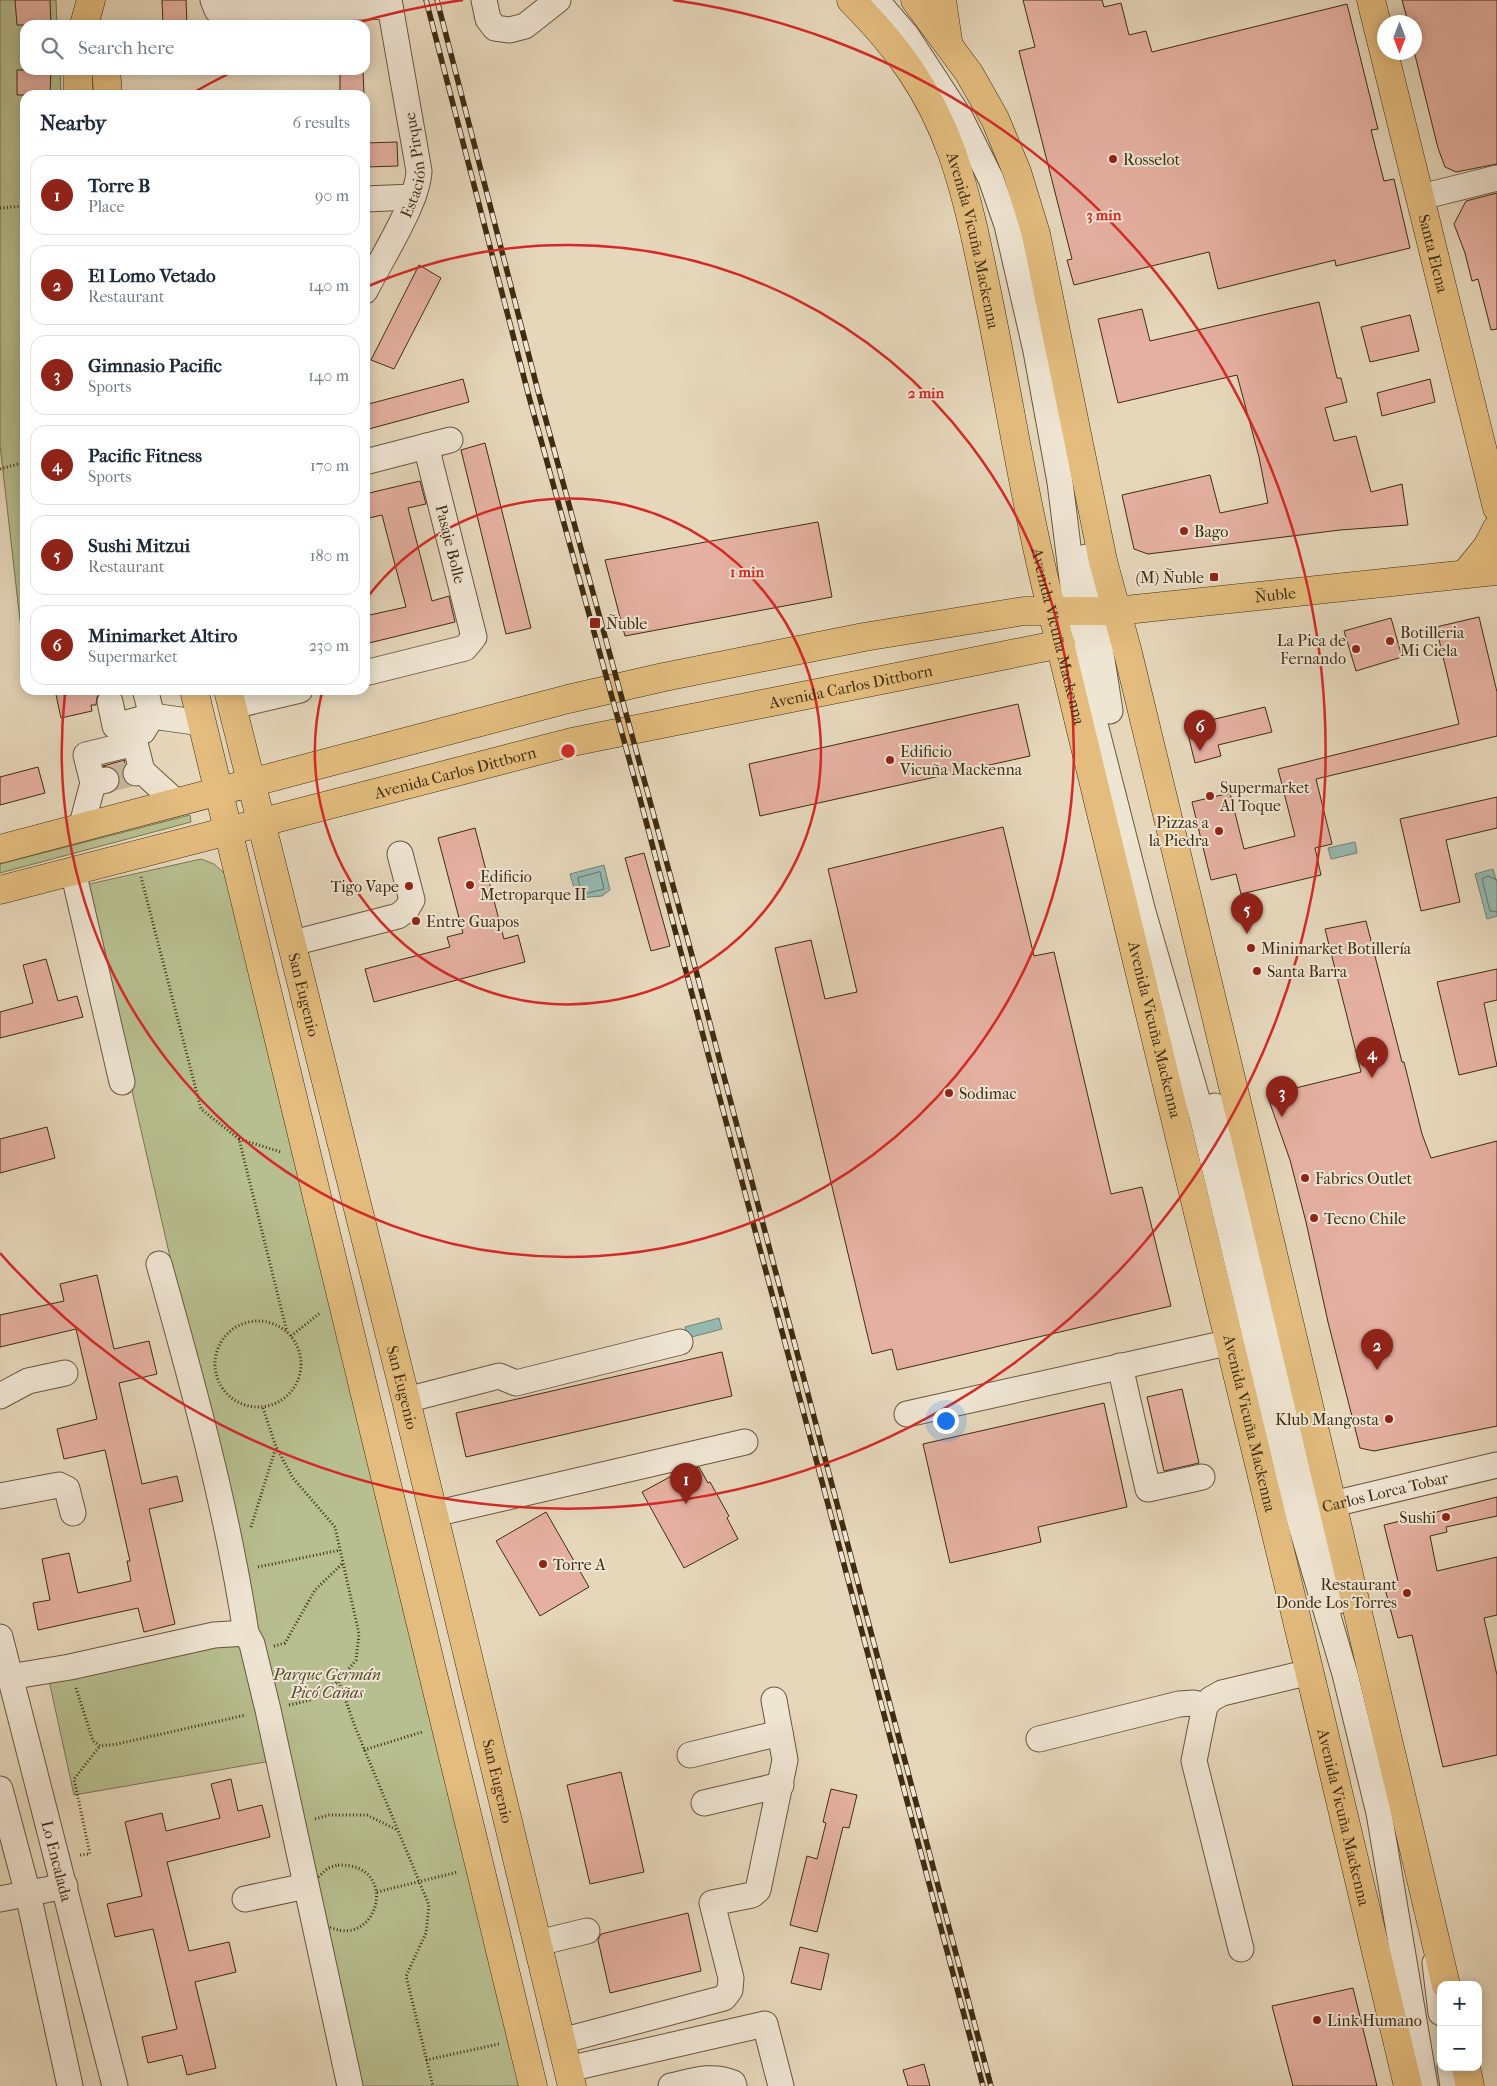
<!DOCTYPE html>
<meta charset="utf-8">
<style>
:root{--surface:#fff;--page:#f2f2f3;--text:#1f2937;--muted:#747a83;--line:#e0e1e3;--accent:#8f2418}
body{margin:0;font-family:"IM FELL French Canon",serif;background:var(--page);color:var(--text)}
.controls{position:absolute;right:15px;bottom:15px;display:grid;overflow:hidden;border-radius:10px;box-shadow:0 2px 12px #0003}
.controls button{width:45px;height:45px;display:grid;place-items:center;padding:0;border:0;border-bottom:1px solid var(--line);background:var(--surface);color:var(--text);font:25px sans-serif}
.compass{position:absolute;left:1377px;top:15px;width:45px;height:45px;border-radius:50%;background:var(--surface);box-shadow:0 2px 12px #0003;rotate:180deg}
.you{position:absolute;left:945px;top:1420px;width:18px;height:18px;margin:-12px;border:4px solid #fff;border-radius:50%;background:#1a73e8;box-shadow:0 0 0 8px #1a73e833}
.badge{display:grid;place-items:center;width:32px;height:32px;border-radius:50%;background:var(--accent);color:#fff;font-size:16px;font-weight:700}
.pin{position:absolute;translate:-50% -41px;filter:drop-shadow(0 1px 2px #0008)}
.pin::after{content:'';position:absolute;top:26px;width:18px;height:15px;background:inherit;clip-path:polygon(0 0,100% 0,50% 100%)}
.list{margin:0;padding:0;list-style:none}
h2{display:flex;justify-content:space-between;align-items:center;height:65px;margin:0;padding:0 20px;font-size:21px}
h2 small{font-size:16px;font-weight:400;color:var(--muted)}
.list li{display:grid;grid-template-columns:32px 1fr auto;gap:15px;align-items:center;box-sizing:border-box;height:80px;margin:0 10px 10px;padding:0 10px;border:1px solid var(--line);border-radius:15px}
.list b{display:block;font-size:19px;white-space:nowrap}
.list p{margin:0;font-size:16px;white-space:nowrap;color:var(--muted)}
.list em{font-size:16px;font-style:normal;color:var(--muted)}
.icon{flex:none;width:28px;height:28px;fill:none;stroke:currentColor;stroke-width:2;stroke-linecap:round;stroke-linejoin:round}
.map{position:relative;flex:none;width:1497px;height:2086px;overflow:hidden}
.search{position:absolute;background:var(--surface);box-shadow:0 2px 12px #0003;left:20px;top:20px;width:350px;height:55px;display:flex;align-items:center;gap:12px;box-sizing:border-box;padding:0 18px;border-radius:15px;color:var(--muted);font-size:19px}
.panel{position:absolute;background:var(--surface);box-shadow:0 2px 12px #0003;left:20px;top:90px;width:350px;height:605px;border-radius:15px}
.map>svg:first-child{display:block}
</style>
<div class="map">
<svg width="1497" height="2086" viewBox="0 0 1497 2086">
<rect width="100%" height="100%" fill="#e6d7bb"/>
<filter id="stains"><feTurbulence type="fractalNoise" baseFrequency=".004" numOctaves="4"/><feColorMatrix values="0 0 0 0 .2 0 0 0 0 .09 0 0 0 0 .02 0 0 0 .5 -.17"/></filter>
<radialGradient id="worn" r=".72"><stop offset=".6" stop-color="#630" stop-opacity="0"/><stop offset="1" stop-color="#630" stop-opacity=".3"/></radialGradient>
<g fill="#b7be8f" stroke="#7b7550">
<polygon points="0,0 56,0 57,25 25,25 25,70 60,70 61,95 25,95 25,628 21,629 0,445"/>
<polygon points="190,815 191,822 0,873 0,864"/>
<polygon points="201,859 214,864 233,881 521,2086 351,2086 271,1761 74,1795 45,1662 253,1620 85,885"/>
</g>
<g fill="#96b9b3" stroke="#738172">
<polygon points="1355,842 1357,853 1331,859 1328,848"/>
<polygon points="604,865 610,890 602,896 577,898 570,874"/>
<polygon points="1493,869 1497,883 1497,916 1487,919 1475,874"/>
<polygon points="719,1318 722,1329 688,1338 685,1327"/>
</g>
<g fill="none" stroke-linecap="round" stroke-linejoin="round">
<g stroke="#6a7262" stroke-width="1">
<polygon points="600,872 604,889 588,893 581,893 578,878"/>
<polyline points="1497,880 1488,876 1482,879 1490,911 1497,912"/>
</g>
</g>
<g fill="#e5b0a1" stroke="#3f2c11">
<polygon points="15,0 50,0 51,25 17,25"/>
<polygon points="162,0 186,0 187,25 163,25"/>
<polygon points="1023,0 1102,0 1104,7 1121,3 1129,35 1146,31 1152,52 1347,4 1378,129 1371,130 1384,181 1394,179 1410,248 1336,266 1335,260 1218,289 1209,252 1074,285 1067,260 1072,259 1019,51 1035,47"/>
<polygon points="1402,0 1497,0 1497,164 1456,172 1445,167 1438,148 1414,51 1414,22 1408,22"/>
<polygon points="17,70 51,70 50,95 17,95"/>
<polygon points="340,70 363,70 364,95 340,95"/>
<polygon points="397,142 398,166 365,167 365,143"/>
<polygon points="1497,193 1497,329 1491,330 1478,279 1472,281 1465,253 1454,224 1466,201"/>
<polygon points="419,265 441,278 394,369 371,360"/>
<polygon points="1319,302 1337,378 1341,378 1347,402 1325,408 1334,441 1356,436 1371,492 1402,484 1408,525 1340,530 1148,554 1134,549 1122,495 1210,475 1220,513 1268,503 1259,457 1237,375 1118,403 1098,319 1142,309 1150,341"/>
<polygon points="1410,315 1419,351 1370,362 1361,327"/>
<polygon points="463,379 469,402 365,430 365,405"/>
<polygon points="1430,379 1435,402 1382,416 1377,393"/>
<polygon points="485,443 531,628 506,634 461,450"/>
<polygon points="420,481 426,504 408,508 432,601 449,596 455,622 365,644 365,616 406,607 382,515 369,518 365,494"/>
<polygon points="818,522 832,597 625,636 605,560"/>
<polygon points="1479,617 1497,692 1497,736 1316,779 1332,844 1315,848 1321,875 1241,894 1236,874 1211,880 1192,802 1230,793 1244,849 1295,836 1278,769 1459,724 1436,627"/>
<polygon points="1391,618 1402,657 1356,671 1344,631"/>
<polygon points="55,690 103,690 97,697 96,705 91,705 92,711 61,718"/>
<polygon points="1018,704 1030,756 760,816 749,764"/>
<polygon points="1265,707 1272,732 1218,745 1221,756 1195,763 1186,726"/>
<polygon points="125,760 122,776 120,776 116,770 103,766"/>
<polygon points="38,767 45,793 0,805 0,777"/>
<polygon points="1497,797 1497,828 1446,840 1460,902 1421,911 1400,819"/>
<polygon points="1003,827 1034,956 1054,952 1111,1194 1142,1187 1171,1306 897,1370 892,1349 872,1354 775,948 811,940 825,999 857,992 828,869"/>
<polygon points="475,828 504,939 518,935 525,962 374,1002 365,969 450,947 447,937 463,933 438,838"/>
<polygon points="644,853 670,946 651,951 625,858"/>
<polygon points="1366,921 1402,1062 1404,1062 1422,1134 1431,1158 1497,1141 1497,1426 1374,1451 1360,1448 1328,1322 1306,1222 1290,1160 1267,1095 1361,1072 1325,929"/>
<polygon points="46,959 58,1001 77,996 83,1017 0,1038 0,1012 33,1003 23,965"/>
<polygon points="1497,969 1497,1000 1484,1003 1497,1066 1459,1075 1437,982"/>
<polygon points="47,1127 55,1158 0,1173 0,1139"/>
<polygon points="97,1275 114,1349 149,1341 157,1374 119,1383 142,1484 177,1476 183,1501 149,1509 175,1624 144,1632 138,1608 38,1630 33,1603 50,1600 42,1559 69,1553 78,1593 131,1581 127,1561 130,1561 105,1450 64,1459 57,1429 97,1419 76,1329 0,1347 0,1315 64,1301 60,1284"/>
<polygon points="722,1352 732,1396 466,1457 456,1413"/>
<polygon points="1182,1389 1199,1463 1164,1471 1147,1397"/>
<polygon points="1104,1403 1127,1507 1038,1527 1041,1542 950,1563 923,1444"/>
<polygon points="699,1467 708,1483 710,1482 729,1516 727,1518 738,1539 684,1568 642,1492 679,1472"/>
<polygon points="1497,1497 1497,1516 1446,1527 1447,1532 1430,1536 1437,1571 1497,1557 1497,1615 1484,1618 1497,1675 1497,1755 1443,1767 1412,1635 1398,1638 1384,1585 1398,1581 1384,1525"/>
<polygon points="546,1512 589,1587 540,1616 496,1541"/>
<polygon points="621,1772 644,1872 590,1884 567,1785"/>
<polygon points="231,1779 238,1811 262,1805 270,1837 167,1862 189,1951 229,1942 236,1972 195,1982 216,2068 187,2075 182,2055 148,2063 142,2037 177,2029 153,1929 115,1937 107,1904 142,1896 125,1822 162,1813 166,1831 220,1818 211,1784"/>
<polygon points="831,1789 857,1795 849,1828 843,1827 817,1932 790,1925 807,1856 817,1859 826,1823 823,1822"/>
<polygon points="688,1913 701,1971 610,1993 598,1940 601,1934"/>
<polygon points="800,1947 829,1954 821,1990 791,1983"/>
<polygon points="1353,1988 1377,2086 1293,2086 1272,2006"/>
<polygon points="924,2064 930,2086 908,2086 903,2070"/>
</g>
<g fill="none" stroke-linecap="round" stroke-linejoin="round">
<polyline stroke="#c5b599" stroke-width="25" stroke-dasharray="25 12" stroke-linecap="butt" points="106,780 136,773"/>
<defs>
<g id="minor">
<polyline points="213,0 217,10 224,12 390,6"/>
<polyline points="484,0 488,19 495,28 510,30 525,26 558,0"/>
<polyline points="876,0 907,36 961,119 991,179 1007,225 1036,351 1060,482 1076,611 1096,728 1143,912 1202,1116 1297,1512 1345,1674 1379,1813 1425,2086"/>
<polyline points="1421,197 1497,178"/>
<polyline points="365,199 413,197"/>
<path id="s1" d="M365 291C380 261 418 202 419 171L389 0"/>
<polyline points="365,462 450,440"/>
<polyline points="1086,557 1110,711"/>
<polyline points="365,673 465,648 474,637 426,446"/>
<polyline points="110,702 115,726 152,716 146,693"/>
<polyline points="233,706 300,690"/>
<polyline points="143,731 152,716 202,723"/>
<polyline points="142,771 176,802"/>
<polyline points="106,780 93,783 86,755 135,743 142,771 136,773"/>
<polyline points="81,828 93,783"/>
<polyline points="73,871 122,1082"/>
<polyline points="293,943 398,916 406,910 412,900 400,854"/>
<polyline points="1215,1106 1238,1179 1338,1601"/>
<path d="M159 1264C193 1385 227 1508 246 1633"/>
<polyline points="1120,1366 1148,1489 1202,1477"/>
<polyline points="0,1396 28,1381 65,1373"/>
<polyline points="406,1400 499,1376 516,1383 680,1342"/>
<polyline points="907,1414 1231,1342"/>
<polyline points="0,1496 59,1485 67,1489 73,1513"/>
<path id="s2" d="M1312 1509 1497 1465"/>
<polyline points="434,1514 745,1442"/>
<path id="s3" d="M0 1637 115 2086"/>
<polyline points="9,1677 70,1667 214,1635 246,1633 252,1644 268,1710 350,2086"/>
<polyline points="1039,1739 1179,1704 1194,1703 1205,1706"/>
<polyline points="690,1755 780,1733"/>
<polyline points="0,1789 28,1894 70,2086"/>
<polyline points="704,1803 781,1785"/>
<polyline points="0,1899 65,1886"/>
<polyline points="245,1899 306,1886"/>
<polyline points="538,1943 587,1931"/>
<polyline points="1241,1949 1194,1761 1205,1706 1211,1699 1222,1693 1310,1672"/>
<polyline points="1435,1963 1441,2013"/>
<polyline points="561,2041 724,1998 730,1990 731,1978 712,1903 752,1895 758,1890 785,1760 774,1700"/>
<polyline points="1450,2067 1453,2086"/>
<polyline points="568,2069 765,2024 781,2086"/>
<path d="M671 2086C693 2081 712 2074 733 2083L734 2086"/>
</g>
<g id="major">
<path id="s4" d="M851 0C897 46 930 91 952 153 970 204 980 259 991 312 1011 411 1027 513 1052 611 1175 1102 1291 1594 1408 2086"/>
<polyline points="915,0 969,73 995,119 1017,172 1036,234 1103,561 1128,653 1252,1165 1446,1985"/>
<polyline points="942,0 948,41"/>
<path id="s5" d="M1371 0 1497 508"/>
<polyline points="84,25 91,0"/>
<polyline points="106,70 108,95"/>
<polyline points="78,95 78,70"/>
<polyline points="1465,574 1487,547 1497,528"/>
<polyline points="194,690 533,2086"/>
<path id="s6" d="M228 690 406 1400 572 2086"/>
<path id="s7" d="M0 849 568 699 664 677 864 637 1024 611H1116L1497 571"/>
<path id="s8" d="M0 890 572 742 1061 644"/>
<polyline points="1466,2067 1470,2086"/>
</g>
</defs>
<use href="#minor" stroke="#69573c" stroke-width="27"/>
<use href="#major" stroke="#3f2c11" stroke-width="29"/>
<g stroke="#3f2c11" stroke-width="3" stroke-dasharray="1 2.5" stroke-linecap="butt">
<polyline points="0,208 25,206"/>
<polyline points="0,469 25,462"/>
<polyline points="141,877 201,1109 239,1139 287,1332"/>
<polyline points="239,1139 281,1152"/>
<circle cx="258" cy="1364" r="43"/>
<polyline points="291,1336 320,1313"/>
<polyline points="263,1408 276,1447 293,1478 335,1527 359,1634 356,1660 339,1681 355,1727 429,1905 426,1933 406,1976 433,2086"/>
<polyline points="251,1527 276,1447"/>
<polyline points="258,1567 340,1550"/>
<polyline points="274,1646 285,1643 315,1590 343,1563"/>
<polyline points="76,1688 93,1741 100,1746 117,1744 246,1715"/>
<polyline points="289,1705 311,1700 339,1681"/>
<polyline points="364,1750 422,1732"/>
<polyline points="315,1819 329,1815 367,1815 397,1830"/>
<polyline points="80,1855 90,1854 74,1779 100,1746"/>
<path d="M338 1865C405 1863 375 1960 321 1922L313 1882 328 1868Z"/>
<polyline points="377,1892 458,1872"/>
<polyline points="426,2060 499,2044"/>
</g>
<use href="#minor" stroke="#efe5d3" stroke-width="25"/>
<use href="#major" stroke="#e3bc7e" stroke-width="28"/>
<defs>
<g id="rail">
<polyline points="426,0 528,393 639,795 983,2086"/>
<polyline points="437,0 538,391 690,948 991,2086"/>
</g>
</defs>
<use href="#rail" stroke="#3f2c11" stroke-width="5.5"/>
<use href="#rail" stroke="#efe5d3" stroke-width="4" stroke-dasharray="11" stroke-linecap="butt"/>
</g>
<g fill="none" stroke="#d62828" stroke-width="2.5">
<path d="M366 599A253 253 0 1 1 322 692"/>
<path d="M366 287A506 506 0 1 1 65 694"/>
<path d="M189 95A758 758 0 0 1 230 73M353 24A758 758 0 0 1 463 0M673 0A758 758 0 1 1 0 1253"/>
</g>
<g fill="#8f2418" stroke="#efe5d3" stroke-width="2">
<circle cx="1113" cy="159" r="5"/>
<circle cx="1184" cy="531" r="5"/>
<rect x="1209" y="572" width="10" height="10" rx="2.5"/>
<rect x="589" y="617" width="12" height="12" rx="2.5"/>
<circle cx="1390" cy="641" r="5"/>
<circle cx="1356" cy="649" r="5"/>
<circle cx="890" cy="760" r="5"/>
<circle cx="1210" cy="796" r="5"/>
<circle cx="1219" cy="831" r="5"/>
<circle cx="470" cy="885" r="5"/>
<circle cx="409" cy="886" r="5"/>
<circle cx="416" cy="921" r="5"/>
<circle cx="1251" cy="948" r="5"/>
<circle cx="1257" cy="971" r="5"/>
<circle cx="949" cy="1093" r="5"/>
<circle cx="1305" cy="1178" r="5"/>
<circle cx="1314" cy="1218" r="5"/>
<circle cx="1389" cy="1419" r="5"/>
<circle cx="1446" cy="1517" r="5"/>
<circle cx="543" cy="1564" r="5"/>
<circle cx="1407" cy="1593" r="5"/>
<circle cx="1317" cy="2020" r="5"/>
</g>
<g text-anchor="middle" stroke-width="4" stroke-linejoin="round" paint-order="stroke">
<g font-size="16" fill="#3f2c11" stroke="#efe5d3" text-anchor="start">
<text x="1123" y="165">Rosselot</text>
<text x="1194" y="537">Bago</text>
<text x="1204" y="583" text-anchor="end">(M) Ñuble</text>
<text x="606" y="629">Ñuble</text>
<text x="1400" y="638">Botilleria<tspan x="1400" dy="18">Mi Ciela</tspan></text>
<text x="1346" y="646" text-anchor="end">La Pica de<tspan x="1346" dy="18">Fernando</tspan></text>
<text x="900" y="757">Edificio<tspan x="900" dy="18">Vicuña Mackenna</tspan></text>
<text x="1220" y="793">Supermarket<tspan x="1220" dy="18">Al Toque</tspan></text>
<text x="1209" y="828" text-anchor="end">Pizzas a<tspan x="1209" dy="18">la Piedra</tspan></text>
<text x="480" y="882">Edificio<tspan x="480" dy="18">Metroparque II</tspan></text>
<text x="399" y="892" text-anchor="end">Tigo Vape</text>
<text x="426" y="927">Entre Guapos</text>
<text x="1261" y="954">Minimarket Botillería</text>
<text x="1267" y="977">Santa Barra</text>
<text x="959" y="1099">Sodimac</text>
<text x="1315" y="1184">Fabrics Outlet</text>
<text x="1324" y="1224">Tecno Chile</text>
<text x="1379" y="1425" text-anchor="end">Klub Mangosta</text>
<text x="1436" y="1523" text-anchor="end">Sushi</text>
<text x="553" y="1570">Torre A</text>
<text x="1397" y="1590" text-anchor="end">Restaurant<tspan x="1397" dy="18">Donde Los Torres</tspan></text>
<text x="1327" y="2026">Link Humano</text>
</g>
<g font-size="16" fill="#3f2c11" stroke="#efe5d3">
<text dy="6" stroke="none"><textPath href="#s1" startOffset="138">Estación Pirque</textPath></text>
<text dy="6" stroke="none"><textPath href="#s4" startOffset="275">Avenida Vicuña Mackenna</textPath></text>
<text dy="6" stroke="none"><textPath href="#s5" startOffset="261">Santa Elena</textPath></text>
<text transform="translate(451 544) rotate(76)" y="6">Pasaje Bolle</text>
<text dy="6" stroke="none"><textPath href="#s7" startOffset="1304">Ñuble</textPath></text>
<text dy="6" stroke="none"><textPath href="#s4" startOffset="680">Avenida Vicuña Mackenna</textPath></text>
<text dy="6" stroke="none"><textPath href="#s8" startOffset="875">Avenida Carlos Dittborn</textPath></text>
<text dy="6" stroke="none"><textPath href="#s8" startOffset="470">Avenida Carlos Dittborn</textPath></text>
<text dy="6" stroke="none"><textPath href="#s6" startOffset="314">San Eugenio</textPath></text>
<text dy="6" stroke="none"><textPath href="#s4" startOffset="1085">Avenida Vicuña Mackenna</textPath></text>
<text dy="6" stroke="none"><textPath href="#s6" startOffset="719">San Eugenio</textPath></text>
<text dy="6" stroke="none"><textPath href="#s4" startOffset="1490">Avenida Vicuña Mackenna</textPath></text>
<text dy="6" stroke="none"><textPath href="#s2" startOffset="75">Carlos Lorca Tobar</textPath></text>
<text dy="6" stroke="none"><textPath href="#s6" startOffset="1124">San Eugenio</textPath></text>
<text dy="6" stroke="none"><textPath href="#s4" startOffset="1895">Avenida Vicuña Mackenna</textPath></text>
<text dy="6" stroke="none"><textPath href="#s3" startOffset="231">Lo Encalada</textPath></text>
</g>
<g font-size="16" font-style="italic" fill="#57492a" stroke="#efe5d3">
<text x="327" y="1680">Parque Germán<tspan x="327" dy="18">Picó Cañas</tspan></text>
</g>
</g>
<circle cx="568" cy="751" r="8" fill="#d62828" stroke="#efe5d3" stroke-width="2.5"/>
<g font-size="15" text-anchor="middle" font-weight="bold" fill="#d62828" stroke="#efe5d3" stroke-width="4" stroke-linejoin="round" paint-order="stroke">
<text x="1104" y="220">3 min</text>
<text x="926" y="398">2 min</text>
<text x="747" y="577">1 min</text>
</g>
<rect width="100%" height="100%" filter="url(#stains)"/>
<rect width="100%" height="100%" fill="url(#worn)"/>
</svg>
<div class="controls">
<button>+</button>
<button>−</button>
</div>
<svg class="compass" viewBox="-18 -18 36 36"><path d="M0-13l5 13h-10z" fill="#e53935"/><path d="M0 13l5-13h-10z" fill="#747a83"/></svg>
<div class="you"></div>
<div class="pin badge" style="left:686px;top:1504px">1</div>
<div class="pin badge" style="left:1377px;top:1370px">2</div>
<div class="pin badge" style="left:1282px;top:1117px">3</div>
<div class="pin badge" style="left:1372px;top:1078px">4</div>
<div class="pin badge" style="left:1247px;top:934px">5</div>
<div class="pin badge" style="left:1200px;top:751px">6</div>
<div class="search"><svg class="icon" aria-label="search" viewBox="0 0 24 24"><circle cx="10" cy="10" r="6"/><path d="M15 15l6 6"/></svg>Search here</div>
<section class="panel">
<h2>Nearby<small>6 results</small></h2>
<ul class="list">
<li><span class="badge">1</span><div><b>Torre B</b><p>Place</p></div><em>90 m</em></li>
<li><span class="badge">2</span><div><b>El Lomo Vetado</b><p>Restaurant</p></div><em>140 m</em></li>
<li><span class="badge">3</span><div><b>Gimnasio Pacific</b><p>Sports</p></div><em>140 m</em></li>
<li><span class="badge">4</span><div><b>Pacific Fitness</b><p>Sports</p></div><em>170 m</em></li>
<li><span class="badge">5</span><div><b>Sushi Mitzui</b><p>Restaurant</p></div><em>180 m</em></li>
<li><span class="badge">6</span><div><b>Minimarket Altiro</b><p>Supermarket</p></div><em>230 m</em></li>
</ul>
</section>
</div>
